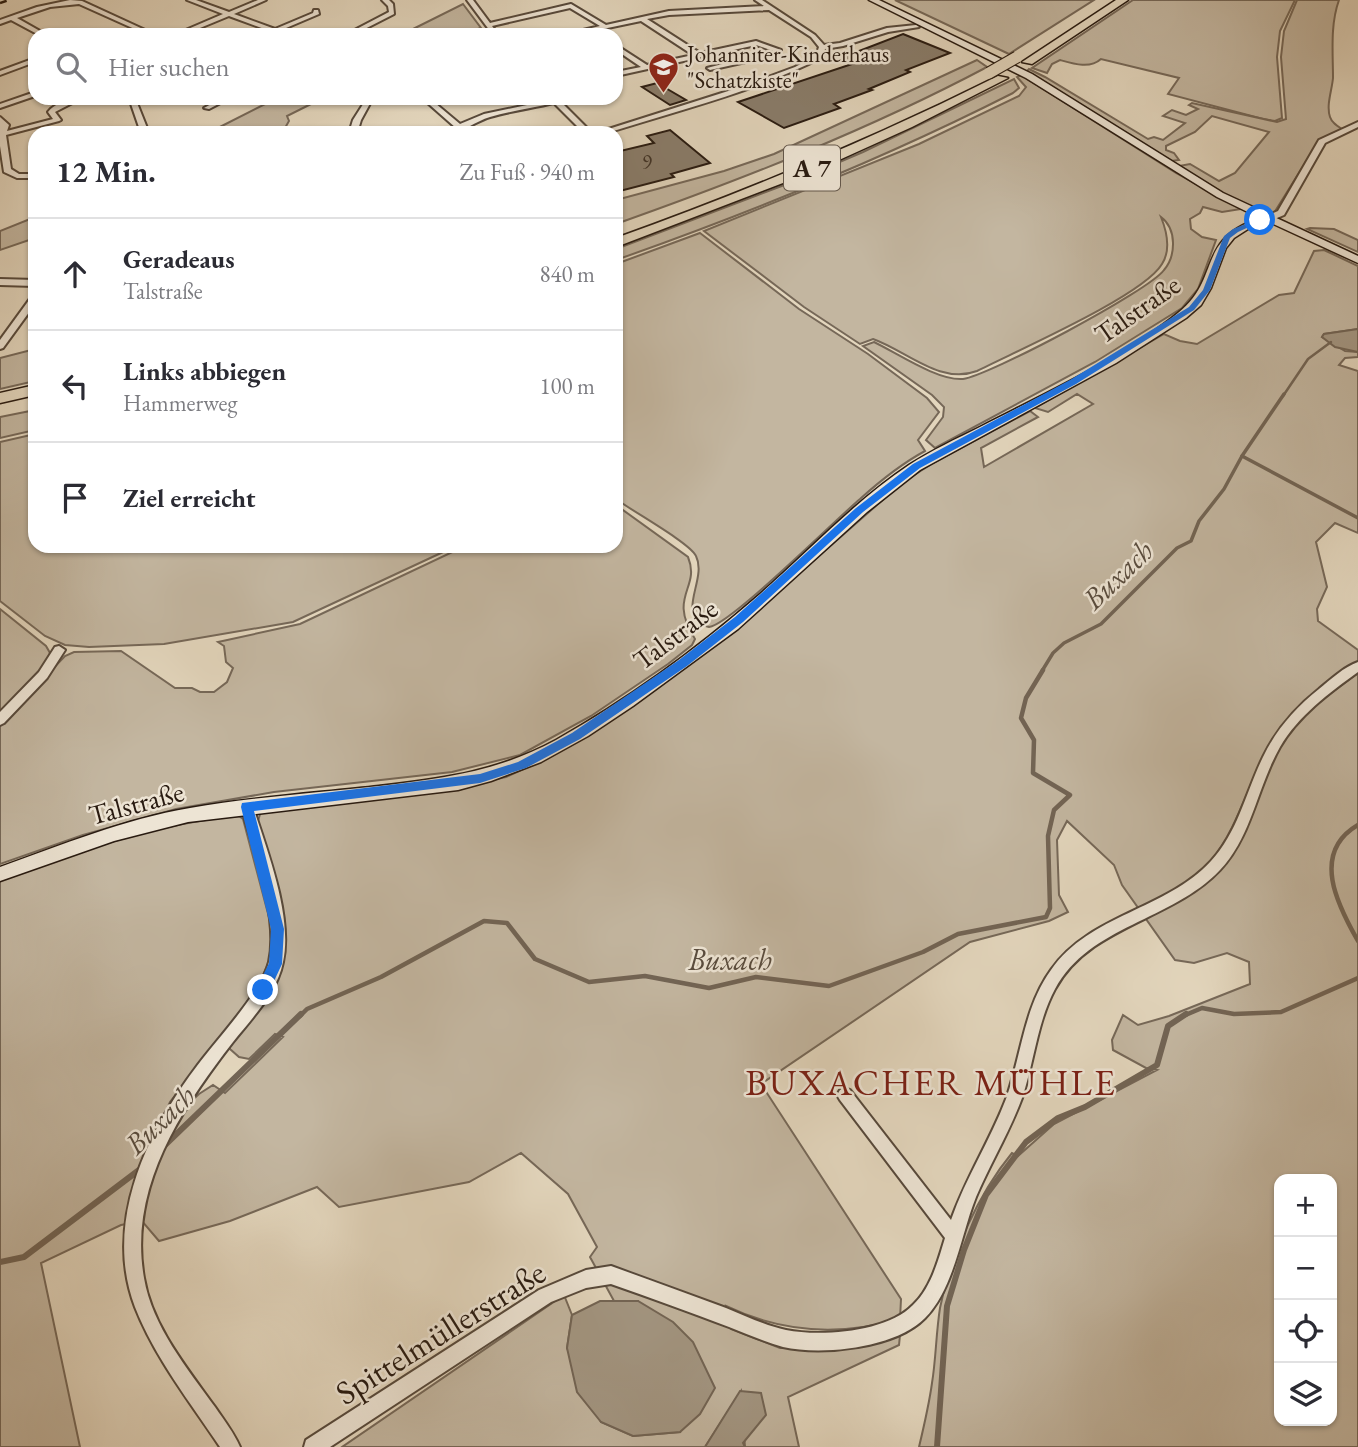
<!DOCTYPE html>
<html lang="de">
<meta charset="utf-8">
<style>
:root{--surface:#fff;--page:#f2f2f3;--text:#2b2b33;--muted:#7c7c81;--line:#e1e1e2}
body{margin:0;font-family:"EB Garamond",serif;background:var(--page);color:var(--text)}
.controls{position:absolute;right:21px;bottom:21px;display:grid;overflow:hidden;border-radius:14px;box-shadow:0 2px 5px #0004}
.controls button{width:63px;height:63px;display:grid;place-items:center;padding:0;border:0;border-bottom:2px solid var(--line);background:var(--surface);color:var(--text);font:35px sans-serif}
.stop{position:absolute;width:21px;height:21px;margin:-16px;border:5px solid #1a73e8;border-radius:50%;background:#fff}
.stop.end{background:#1a73e8;border-color:#fff;box-shadow:0 2px 7px #0008}
.list{margin:0;padding:0;list-style:none}
h2{display:flex;justify-content:space-between;align-items:center;height:91px;margin:0;padding:0 28px;font-size:30px}
h2 small{font-size:23px;font-weight:400;color:var(--muted)}
.list li{display:grid;grid-template-columns:46px 1fr auto;gap:21px;align-items:center;box-sizing:border-box;height:112px;padding:0 28px;border-top:2px solid var(--line)}
.list b{display:block;font-size:26px;white-space:nowrap}
.list p{margin:0;font-size:23px;white-space:nowrap;color:var(--muted)}
.list em{font-size:23px;font-style:normal;color:var(--muted)}
.icon{flex:none;width:38px;height:38px;fill:none;stroke:currentColor;stroke-width:2;stroke-linecap:round;stroke-linejoin:round}
.map{position:relative;flex:none;width:1358px;height:1447px;overflow:hidden}
.search{position:absolute;background:var(--surface);box-shadow:0 2px 5px #0004;left:28px;top:28px;width:595px;height:77px;display:flex;align-items:center;gap:18px;box-sizing:border-box;padding:0 24px;border-radius:21px;color:var(--muted);font-size:26px}
.panel{position:absolute;background:var(--surface);box-shadow:0 2px 5px #0004;left:28px;top:126px;width:595px;height:427px;border-radius:21px}
.map>svg:first-child{display:block}
</style>
<div class="map">
<svg width="1358" height="1447" viewBox="0 0 1358 1447">
<rect width="100%" height="100%" fill="#e3d6bd"/>
<filter id="stains"><feTurbulence type="fractalNoise" baseFrequency=".00286" numOctaves="4"/><feColorMatrix values="0 0 0 0 .2 0 0 0 0 .09 0 0 0 0 .02 0 0 0 .5 -.17"/></filter>
<radialGradient id="worn" r=".72"><stop offset=".6" stop-color="#630" stop-opacity="0"/><stop offset="1" stop-color="#630" stop-opacity=".3"/></radialGradient>
<g fill="#c3b6a0" stroke="#766858" stroke-width="2" fill-rule="evenodd">
<polygon points="895,0 1094,0 1009,54"/>
<path d="M1133 0H1295L1280 31 1277 57 1282 118 1275 121 1263 119 1168 94 1179 78 1101 59C1090 69 1074 64 1060 60L1052 64 1047 73 1032 68Z"/>
<path d="M1297 0H1339C1330 25 1333 53 1333 78 1332 90 1326 105 1330 117 1332 123 1337 126 1342 129L1317 144 1274 213C1250 216 1201 180 1179 166L1190 164 1219 181 1235 173 1269 132 1212 116 1195 132 1166 146V150L1174 153 1179 160 1171 161 1026 72 1029 69 1045 77 1148 139 1154 137 1163 140 1185 123 1163 116 1172 110 1186 115 1198 109 1189 105 1192 103 1277 122 1286 119 1281 57 1284 31Z"/>
<polygon points="463,4 481,28 458,35 401,35"/>
<path d="M977 60 987 67C868 130 743 179 616 224V200L724 171 774 154Z"/>
<path d="M1021 75 1176 173 1241 209 1222 212 1203 207 1200 213 1190 219 1191 229 1202 237 1216 240 1198 289 1182 308 1095 362 935 448 926 440 943 417 944 407 932 395 863 346 874 342C897 353 938 381 963 379 988 376 1149 291 1164 270 1176 256 1177 229 1161 217 1167 232 1171 250 1162 264 1143 296 1016 351 977 371 940 385 907 351 873 339L860 344 804 307 704 231 919 144 1019 96 1026 87 1017 77Z"/>
<path d="M1014 79 1019 88 1013 93C885 158 752 212 616 260V249L795 181 863 152Z"/>
<polygon points="277,98 323,98 287,116 289,121 285,128 276,128 272,133 208,133"/>
<polygon points="35,217 35,238 0,250 0,231"/>
<polygon points="1310,228 1334,229 1358,240 1358,252 1307,229"/>
<path d="M700 233 799 309 868 354 927 398 939 412 918 440 925 451C901 464 880 481 860 499 836 519 730 625 709 627 673 617 708 580 696 556 690 543 632 511 616 499V264Z"/>
<path d="M1324 250 1358 266V329L1324 334 1322 337 1345 351 1358 352V357L1345 358 1339 365 1358 371V533L1335 523 1316 542 1327 587 1317 609 1318 621 1358 650V661C1328 683 1294 706 1274 738 1248 780 1242 821 1210 863L1219 869C1253 832 1257 784 1282 743 1300 713 1331 693 1358 673V1447H919C924 1426 929 1405 932 1383 936 1359 936 1333 940 1308 950 1256 979 1193 1012 1153L1018 1156 1054 1124 1157 1070 1146 1068 1113 1050 1112 1040 1123 1015 1138 1025 1169 1016 1250 984 1249 962 1227 953 1194 963 1175 960 1122 885 1114 865 1067 821 1057 840 1059 895 1068 912 1049 921 970 942 761 1084 901 1299 900 1319C841 1336 782 1333 726 1306L731 1329 780 1348H857L900 1335 899 1345 788 1397 799 1447H745L741 1391 705 1447H342L564 1295 572 1315 567 1348 601 1422 633 1436 680 1432 638 1301H614L590 1257 597 1247 568 1194 521 1153 469 1182 339 1207 317 1187 230 1221 159 1241 142 1221 121 1225 41 1263 80 1447H0V880C79 852 156 823 239 816L243 819 271 925V956L258 988 170 1102 155 1135 199 1094 213 1085 225 1093 283 1037 275 1034 249 1059 239 1057 230 1049V1044L276 981 265 846 258 821 261 811 482 782 506 777 541 761 596 730 729 635 902 483 933 463 1030 411 1038 417 981 448 984 467 1093 404 1077 394 1048 412 1035 408 1164 334 1180 341 1197 344 1279 295 1294 293 1314 251ZM1279 1179H1332V1421H1279Z"/>
<polygon points="35,349 35,381 0,389 0,358"/>
<polygon points="35,410 35,430 0,438 0,417"/>
<polygon points="35,434 35,546 456,546 293,622 164,644 89,647 65,645 45,636 0,601 0,442"/>
<path d="M616 505 688 557C701 589 667 595 695 639L692 645 668 664 591 716 520 755 452 772 274 792 176 809 83 835 0 864V724L65 656 74 652 121 651 175 688H192L200 692H214L227 682 233 668 226 662 224 646 218 642 300 624 465 546H616Z"/>
<polygon points="0,609 46,646 50,653 47,664 0,717"/>
</g>
<g fill="#a39682" stroke="#726454" stroke-width="2">
<polygon points="1358,329 1358,352 1335,347 1322,337 1324,334"/>
<polygon points="600,1301 638,1301 673,1322 693,1342 715,1388 700,1414 680,1432 633,1436 601,1422 577,1392 567,1348 572,1315"/>
<polygon points="740,1391 761,1393 766,1415 743,1443 745,1447 705,1447"/>
</g>
<g fill="none" stroke-linecap="round" stroke-linejoin="round">
<polyline stroke="#726454" stroke-width="2.5" points="1283,396 1308,359 1331,342"/>
<g stroke="#726454" stroke-width="3.5">
<polyline points="1242,456 1358,518"/>
<polyline points="1042,671 1053,653 1064,643 1101,624 1177,548 1191,541 1199,521 1224,489 1242,456 1284,394"/>
</g>
<g stroke="#726454" stroke-width="4.5">
<path d="M1358 825C1310 853 1338 906 1358 941"/>
<polyline points="300,1016 307,1009 381,977 484,921 507,923 535,959 589,982 645,976 709,988 756,977 829,986 923,952 958,934 1046,917 1050,908 1048,836 1054,810 1070,795 1033,773 1034,740 1021,718 1026,698 1043,670"/>
<polyline points="1183,1016 1202,1008 1234,1014 1281,1012 1358,978"/>
</g>
<g stroke="#726454" stroke-width="6">
<polyline points="164,1146 301,1014"/>
<polyline points="0,1262 24,1257 143,1167"/>
<polyline points="937,1447 947,1306 964,1250 986,1195 1026,1142 1058,1118 1085,1107 1157,1065 1168,1026 1186,1014"/>
</g>
</g>
<g fill="#897c6a" stroke="#281a10" stroke-width="2">
<polygon points="903,34 950,53 906,70 910,72 869,89 872,90 834,104 840,108 784,128 738,102 852,64 841,58"/>
<polygon points="657,83 686,100 670,105 642,87"/>
<polygon points="670,130 710,163 671,174 674,177 616,192 616,152 654,143 647,136"/>
</g>
<g fill="none" stroke-linecap="round" stroke-linejoin="round">
<defs>
<g id="street">
<polygon points="70,0 82,1 156,35 148,35 79,4 50,7 17,18 47,35 39,35 11,20 0,24 0,20 37,7"/>
<polygon points="187,0 196,0 229,12 258,0 266,0 234,14 275,29 313,13 314,10 318,10 319,14 279,31 284,35 268,34 270,31 229,16 183,35 174,35 223,14"/>
<polygon points="382,0 389,0 393,4 394,14 353,35 345,35 389,12 388,6"/>
<path d="M467 0H473L490 23 571 4 606 25 669 11 764 6 755 0H762L815 35 824 45 840 43 887 28 916 25 919 27 888 32 843 46 825 49 821 58C754 92 679 110 607 133H596L744 86 795 67 816 56 819 47 811 37 769 10 669 15 647 19 700 53 756 41 781 50 773 56 710 70 707 68 773 51 756 45 616 76V72L641 67 616 50V45L647 65 693 55 641 21 574 35H562L600 26 570 8 492 26 499 35H493Z"/>
<polygon points="35,58 35,62 0,75 0,71"/>
<polygon points="35,92 35,96 0,108 0,104"/>
<path d="M73 98H82L55 112 61 120 59 121 6 135 11 169 19 174H35V178H17L4 172 0 146V117L9 125 7 131 53 119 48 112C54 104 64 102 73 98Z"/>
<polygon points="129,98 135,98 149,133 141,133"/>
<polygon points="222,98 230,98 209,109 204,108"/>
<polygon points="367,98 373,98 361,120 357,133 349,133 353,120"/>
<path d="M422 98H429L460 124 484 114 551 100 550 98H557L592 133H584L554 103C533 108 511 111 490 117 476 121 462 133 449 133L456 128Z"/>
<polygon points="1358,122 1358,127 1325,143 1284,215 1270,221 1264,221 1264,217 1278,211 1319,140"/>
<polygon points="284,131 288,131 289,133 280,133"/>
<polygon points="0,279 35,280 35,286 0,285"/>
<polygon points="35,295 35,304 3,348 0,349 0,340 32,296"/>
<polygon points="59,646 65,650 47,678 4,723 0,725 0,712 39,672 55,647"/>
<path d="M1358 662V672C1329 693 1298 716 1280 747 1257 787 1252 836 1220 870 1172 921 1090 925 1055 989 1037 1022 1034 1063 1022 1098 1009 1133 990 1164 976 1197 961 1234 954 1289 925 1318 896 1348 822 1356 783 1347 765 1342 747 1334 729 1327 690 1312 651 1298 611 1284L586 1288 551 1302 330 1447H304L306 1440 539 1290 586 1270 611 1266C650 1280 688 1294 726 1308 746 1316 766 1326 786 1330 821 1337 887 1332 913 1305 931 1288 938 1261 945 1238L840 1100 837 1095 840 1090 845 1088 850 1090 951 1220C966 1177 990 1141 1006 1099 1021 1057 1024 1007 1051 970 1090 914 1166 910 1211 861 1238 832 1246 792 1263 757 1276 730 1295 708 1319 689 1331 679 1344 667 1358 662Z"/>
<path d="M247 802 252 803 253 807C267 850 293 917 283 962 277 993 252 1018 233 1042 181 1109 128 1188 144 1278 152 1326 187 1368 215 1407 224 1420 234 1433 240 1447H220C190 1402 155 1358 135 1307 103 1223 147 1132 197 1066 216 1040 262 992 269 962 279 918 254 850 241 807L242 803Z"/>
</g>
<path id="secondary" d="M869 0H879L1032 74 1223 193 1358 256V263L1269 222 1248 229 1234 238 1226 248 1211 288 1201 305 1186 318 1116 363 920 470 867 512 738 629 633 706 588 736 541 762 491 781 458 790 188 822 114 841 0 881V867C62 845 124 819 190 808 252 797 316 793 379 786 444 778 497 772 556 740 627 700 697 649 759 595 809 551 854 502 909 465 932 450 956 439 980 427 1044 394 1123 358 1178 313 1222 278 1195 240 1260 218L1217 197 1026 78Z"/>
<g id="highway">
<polygon points="1116,0 1128,0 1032,64 1022,62"/>
<path d="M998 76 1008 78 912 127 817 170 616 247V238C747 191 874 138 998 76Z"/>
<polygon points="35,385 35,395 0,403 0,393"/>
</g>
</defs>
<use href="#street" stroke="#57493b" stroke-width="4"/>
<use href="#secondary" stroke="#281a10" stroke-width="3"/>
<use href="#highway" stroke="#281a10" stroke-width="3"/>
<use href="#street" fill="#ede4d4" fill-rule="evenodd"/>
<use href="#secondary" fill="#ede4d4" fill-rule="evenodd"/>
<use href="#highway" fill="#e3d6bd" fill-rule="evenodd"/>
<polyline stroke="#281a10" stroke-width="2.5" stroke-dasharray="7 7" stroke-linecap="butt" points="0,3 9,0"/>
<defs>
<polyline id="highway-bridge" points="989,73 1017,57"/>
</defs>
<use href="#highway-bridge" stroke="#281a10" stroke-width="13" stroke-linecap="butt"/>
<use href="#highway-bridge" stroke="#e3d6bd" stroke-width="11"/>
</g>
<polygon fill="#1a73e8" points="1258,219 1264,220 1238,232 1230,238 1210,290 1194,310 1076,384 920,468 863,512 743,622 687,666 580,739 526,768 480,783 254,811 284,929 282,964 268,994 258,994 256,990 269,963 271,929 241,807 242,803 480,774 518,762 572,733 679,660 735,617 856,508 913,464 1070,380 1189,307 1203,290 1224,236 1233,229"/>
<defs>
<symbol id="school-pin" viewBox="-11 -11 22 30"><path d="M0 17L-7.5 6A9.5 9.5 0 1 1 7.5 6Z" fill="#8f2418" stroke="#ede4d4"/><path d="M0-5L7-2L0 1L-7-2ZM-4 1L0 2.5L4 1V4Q0 6-4 4Z" fill="#fff"/></symbol>
</defs>
<g fill-rule="evenodd">
<use href="#school-pin" x="646" y="50" width="35" height="47"/>
</g>
<g text-anchor="middle" stroke-width="5" stroke-linejoin="round" paint-order="stroke">
<g font-size="21" fill="#403226">
<text x="647" y="169">9</text>
</g>
<g font-size="23" fill="#281a10" stroke="#ede4d4" text-anchor="start">
<text x="687" y="62">Johanniter-Kinderhaus<tspan x="687" dy="26">"Schatzkiste"</tspan></text>
</g>
<rect fill="#ede4d4" stroke="#63574b" stroke-width="2" x="784" y="145.5" width="56" height="45" rx="5"/>
<g font-size="26" font-weight="bold" fill="#281a10">
<text x="812" y="177">A 7</text>
</g>
<g font-size="28" fill="#281a10" stroke="#ede4d4">
<text transform="translate(1137 309) rotate(-35)" y="10">Talstraße</text>
<text transform="translate(675 634) rotate(-37)" y="10">Talstraße</text>
<text transform="translate(136 803) rotate(-15)" y="10">Talstraße</text>
</g>
<g font-size="30" font-style="italic" fill="#594c3e" stroke="#ede4d4">
<text transform="translate(1118 575) rotate(-44)" y="10">Buxach</text>
<text x="730" y="970">Buxach</text>
<text transform="translate(160 1120) rotate(-44)" y="10">Buxach</text>
</g>
<g font-size="33" fill="#281a10" stroke="#ede4d4">
<text transform="translate(440 1332) rotate(-32)" y="12">Spittelmüllerstraße</text>
</g>
<g font-size="37" letter-spacing="2" fill="#7a1f14" stroke="#ede4d4">
<text x="931" y="1095">BUXACHER MÜHLE</text>
</g>
</g>
<rect width="100%" height="100%" filter="url(#stains)"/>
<rect width="100%" height="100%" fill="url(#worn)"/>
</svg>
<div class="controls">
<button>+</button>
<button>−</button>
<button><svg class="icon" aria-label="locate" viewBox="0 0 24 24"><circle cx="12" cy="12" r="6"/><path d="M12 2v4M12 18v4M2 12h4M18 12h4"/></svg></button>
<button><svg class="icon" aria-label="layers" viewBox="0 0 24 24"><path d="M12 4l9 5-9 5-9-5zM3 14l9 5 9-5"/></svg></button>
</div>
<div class="stop" style="left:1260px;top:220px"></div>
<div class="stop end" style="left:263px;top:990px"></div>
<div class="search"><svg class="icon" aria-label="search" viewBox="0 0 24 24"><circle cx="10" cy="10" r="6"/><path d="M15 15l6 6"/></svg>Hier suchen</div>
<section class="panel">
<h2>12 Min.<small>Zu Fuß · 940 m</small></h2>
<ul class="list">
<li><svg class="icon" aria-label="ahead" viewBox="0 0 24 24"><path d="M12 20V5M6 11l6-6 6 6"/></svg><div><b>Geradeaus</b><p>Talstraße</p></div><em>840 m</em></li>
<li><svg class="icon" aria-label="left" viewBox="0 0 24 24"><path d="M17 20v-9H6M10 6l-5 5 5 5"/></svg><div><b>Links abbiegen</b><p>Hammerweg</p></div><em>100 m</em></li>
<li><svg class="icon" aria-label="arrive" viewBox="0 0 24 24"><path d="M6 21V4h12l-3 4 3 4H6"/></svg><div><b>Ziel erreicht</b></div></li>
</ul>
</section>
</div>
